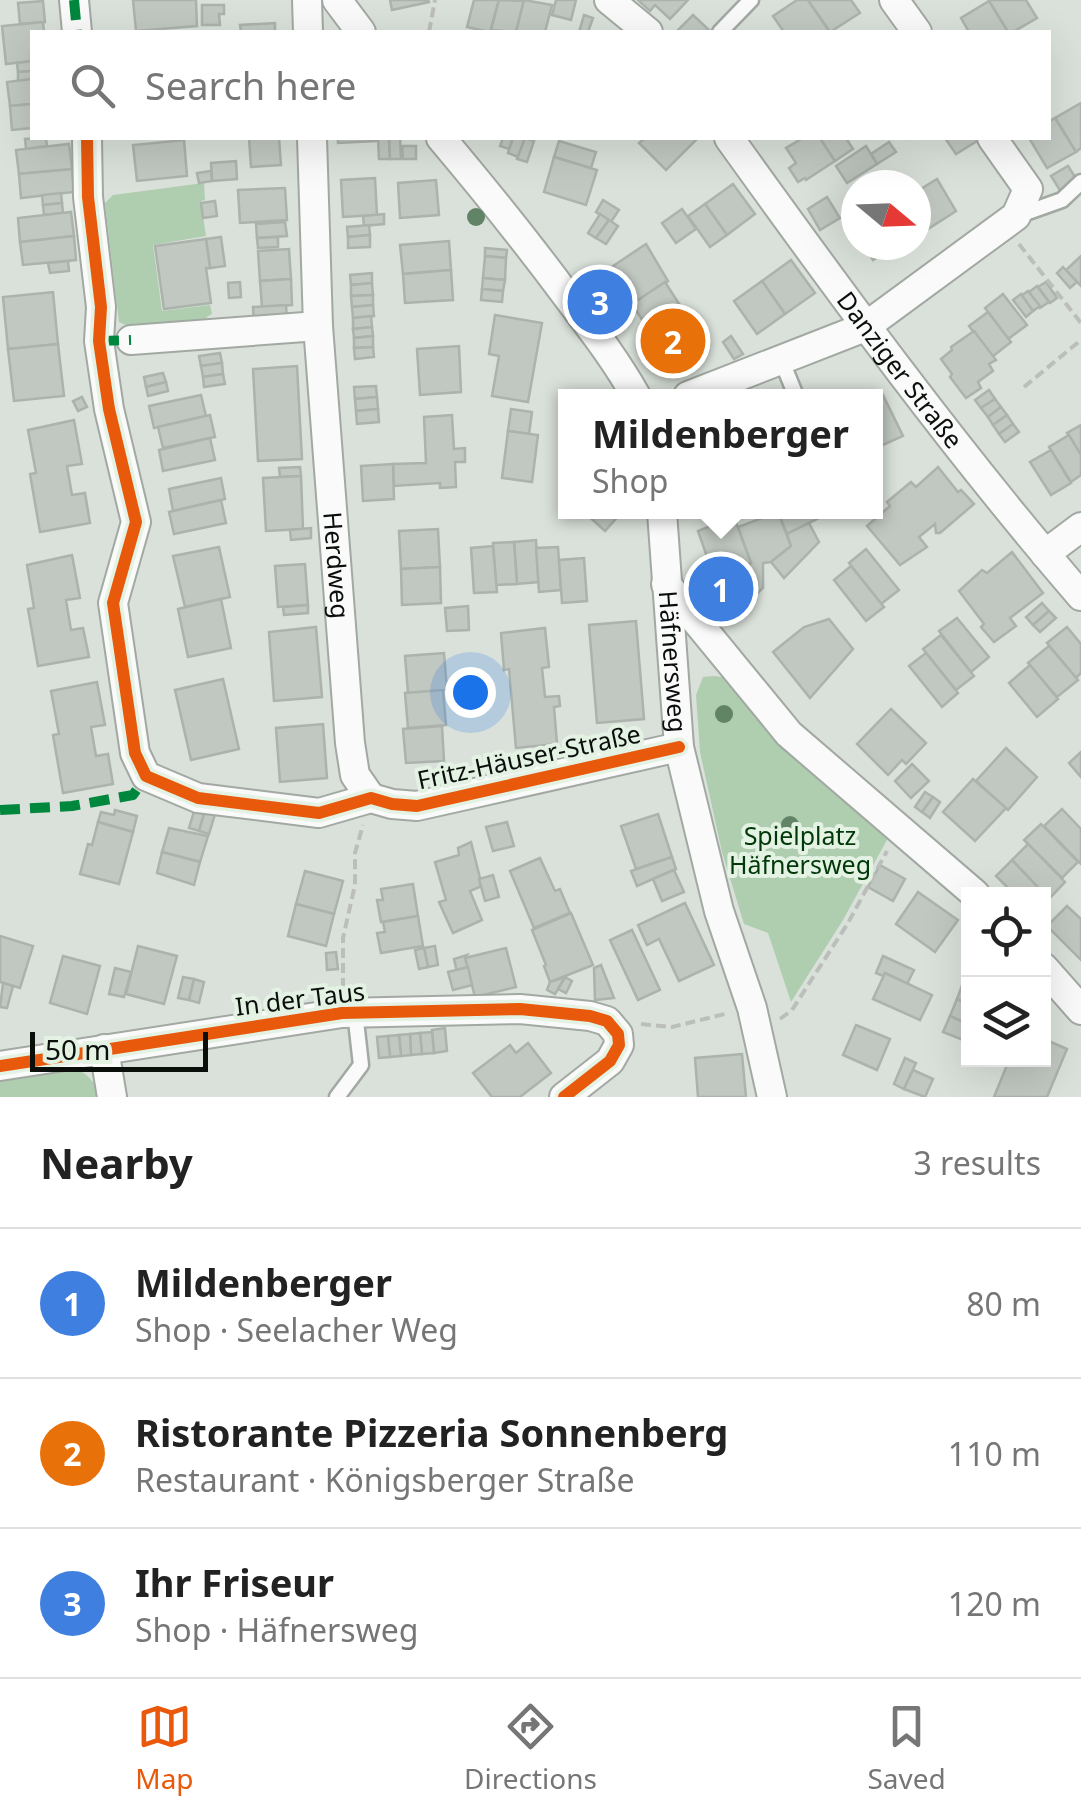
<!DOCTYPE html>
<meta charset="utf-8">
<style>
:root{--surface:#fff;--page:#f6f6f6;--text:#222;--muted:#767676;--line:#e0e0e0;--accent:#ea580c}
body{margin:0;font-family:"Noto Sans",sans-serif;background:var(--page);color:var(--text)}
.controls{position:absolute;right:30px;bottom:30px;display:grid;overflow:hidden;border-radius:0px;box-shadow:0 10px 40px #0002}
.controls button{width:90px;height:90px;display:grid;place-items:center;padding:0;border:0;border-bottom:2px solid var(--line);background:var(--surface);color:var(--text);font:50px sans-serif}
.compass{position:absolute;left:841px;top:170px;width:90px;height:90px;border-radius:50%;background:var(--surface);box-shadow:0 10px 40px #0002;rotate:109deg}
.scale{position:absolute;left:30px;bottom:25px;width:178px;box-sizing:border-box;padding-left:10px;border:5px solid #0b0f0b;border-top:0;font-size:28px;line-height:35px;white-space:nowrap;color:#0b0f0b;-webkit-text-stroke:8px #e4f2e4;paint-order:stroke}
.you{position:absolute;left:470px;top:692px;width:35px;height:35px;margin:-25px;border:8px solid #fff;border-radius:50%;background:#1a73e8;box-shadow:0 0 0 15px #1a73e833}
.badge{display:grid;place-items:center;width:65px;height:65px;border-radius:50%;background:var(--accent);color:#fff;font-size:32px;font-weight:700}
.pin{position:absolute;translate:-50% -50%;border:5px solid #fff;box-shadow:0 2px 10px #0006}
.popup{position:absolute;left:558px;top:389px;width:325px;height:130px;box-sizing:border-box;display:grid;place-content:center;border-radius:0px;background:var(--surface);filter:drop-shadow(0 2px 8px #0005);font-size:32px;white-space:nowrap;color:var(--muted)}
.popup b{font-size:38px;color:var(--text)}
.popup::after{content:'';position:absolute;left:50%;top:100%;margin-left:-20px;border:20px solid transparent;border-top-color:var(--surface)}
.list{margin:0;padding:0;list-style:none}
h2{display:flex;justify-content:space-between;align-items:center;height:130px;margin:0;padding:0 40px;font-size:42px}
h2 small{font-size:32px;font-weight:400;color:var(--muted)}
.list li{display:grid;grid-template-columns:65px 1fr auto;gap:30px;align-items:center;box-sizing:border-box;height:150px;padding:0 40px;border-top:2px solid var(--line)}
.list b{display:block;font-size:38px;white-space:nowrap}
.list p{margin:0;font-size:32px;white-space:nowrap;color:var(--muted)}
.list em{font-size:32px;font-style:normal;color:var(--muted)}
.icon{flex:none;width:55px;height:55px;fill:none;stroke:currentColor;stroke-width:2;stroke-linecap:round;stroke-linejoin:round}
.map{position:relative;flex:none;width:1081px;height:1097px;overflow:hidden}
.search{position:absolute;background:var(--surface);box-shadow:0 10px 40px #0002;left:30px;right:30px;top:30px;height:110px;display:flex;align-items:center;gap:25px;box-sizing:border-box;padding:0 35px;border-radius:0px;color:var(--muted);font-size:38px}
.sheet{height:580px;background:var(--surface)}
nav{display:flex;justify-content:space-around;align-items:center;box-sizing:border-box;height:140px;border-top:2px solid var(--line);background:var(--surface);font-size:28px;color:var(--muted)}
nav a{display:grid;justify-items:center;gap:5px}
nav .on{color:var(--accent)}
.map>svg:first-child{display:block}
</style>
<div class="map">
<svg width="1081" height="1097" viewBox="0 0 1081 1097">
<rect width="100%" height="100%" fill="#dae1da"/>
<g fill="#afcdaf">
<polygon points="204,183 205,200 201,201 201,203 206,236 153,245 162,311 210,305 212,314 207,317 203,327 142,332 119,322 105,203 113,195"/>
<polygon points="714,676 729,678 784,744 888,838 843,920 791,1002 768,933 744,924 722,852 700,752 696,695 703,677"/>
<path d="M71 1066C86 1072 95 1081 100 1097H0V1081Z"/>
</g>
<g fill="#c1c7c1" stroke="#acb2ac" stroke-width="2.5">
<polygon points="133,0 196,0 197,26 136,31"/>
<polygon points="390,0 428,0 429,2 392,10"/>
<polygon points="474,0 499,0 490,32 467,27"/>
<polygon points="499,0 524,1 516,32 491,30"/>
<polygon points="524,0 552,5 545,32 516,32"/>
<polygon points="556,0 576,0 571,20 552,15"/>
<polygon points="638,0 688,0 670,19 655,5 650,11"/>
<polygon points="797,0 808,0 830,32 784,32 773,16"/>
<polygon points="808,0 851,0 860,13 830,32"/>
<polygon points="991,0 1026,0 1037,18 1013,32 1008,32 989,1"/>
<polygon points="43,1 45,22 20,24 18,3"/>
<polygon points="989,1 1008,32 969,32 961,18"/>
<polygon points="202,5 224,5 224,14 219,14 220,25 202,25"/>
<polygon points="584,15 593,18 588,32 579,32"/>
<polygon points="693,15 711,32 676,32"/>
<polygon points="43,22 44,32 32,32 32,61 6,64 2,26"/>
<polygon points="275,23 275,32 241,32 240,25"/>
<polygon points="32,61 32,71 18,72 17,63"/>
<polygon points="32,71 32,79 18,81 18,72"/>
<polygon points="32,79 32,104 10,106 7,82"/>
<polygon points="1081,103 1081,148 1076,152 1055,118"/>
<polygon points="32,104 32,128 12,130 10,106"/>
<polygon points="1055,118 1076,152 1047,168 1029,138 1048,138 1048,122"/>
<polygon points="46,138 47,146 26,149 25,139"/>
<polygon points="249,138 279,138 281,165 251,167"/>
<polygon points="338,138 376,138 376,141 338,143"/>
<polygon points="378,138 389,138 390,159 379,159"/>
<polygon points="389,138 400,138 401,159 390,159"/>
<polygon points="503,138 513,138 509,149 500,146"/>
<polygon points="513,138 525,138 518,157 508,153"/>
<polygon points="525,138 534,141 527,162 517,159"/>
<polygon points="645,138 698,138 666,170 639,143"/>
<polygon points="803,138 820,138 835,161 806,180 805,178 798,182 789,168 796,163 786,148"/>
<polygon points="820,138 846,138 853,149 835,161"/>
<polygon points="945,138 975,138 977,141 956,154"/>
<polygon points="184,140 187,176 137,181 133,145"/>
<polygon points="559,141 596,152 591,168 554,157"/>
<polygon points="889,142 896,152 877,164 871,154"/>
<polygon points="69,144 72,169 19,174 16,150"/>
<polygon points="402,146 416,146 416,159 403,159"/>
<polygon points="866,146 877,164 847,183 836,166"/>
<polygon points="554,157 597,170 586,205 544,192"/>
<polygon points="236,161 237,179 212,181 211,163"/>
<polygon points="1068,166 1077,180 1061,192 1051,176"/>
<polygon points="72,169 74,192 21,198 19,174"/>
<polygon points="211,171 212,181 199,183 197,173"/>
<polygon points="375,178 377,215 343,217 341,180"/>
<polygon points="937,179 956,211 928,229 916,210 916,192"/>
<polygon points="436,180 439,215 400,218 398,183"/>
<polygon points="733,184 755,214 727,235 705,204"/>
<polygon points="285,188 287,220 240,223 238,190"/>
<polygon points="61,193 62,203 43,205 42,195"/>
<polygon points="827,197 840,218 820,230 808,209"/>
<polygon points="603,200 619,210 611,222 596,212"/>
<polygon points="215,201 217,216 203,218 201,203"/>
<polygon points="62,203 63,213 44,215 43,205"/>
<polygon points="705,204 727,235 710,247 688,216"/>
<polygon points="682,209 696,229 676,243 662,223"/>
<polygon points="916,210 928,229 916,237"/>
<polygon points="71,212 74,236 20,242 18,218"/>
<polygon points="384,214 384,224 364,226 363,216"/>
<polygon points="600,214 609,220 596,238 588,233"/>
<polygon points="609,220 618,226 606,244 596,238"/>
<polygon points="285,222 287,236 257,238 256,224"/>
<polygon points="369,225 370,235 348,237 347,227"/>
<polygon points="370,235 370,247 348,248 348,237"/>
<polygon points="74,236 76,260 23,265 20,242"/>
<polygon points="221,237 225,266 210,268 206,239"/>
<polygon points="278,237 278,247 258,248 257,238"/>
<polygon points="206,239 210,268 206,268 211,303 164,309 155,246"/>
<polygon points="449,241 451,270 403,274 400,245"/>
<polygon points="646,244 668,281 637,301 613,266"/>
<polygon points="864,245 898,245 873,260"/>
<polygon points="485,248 507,250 506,258 485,256"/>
<polygon points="289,249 291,279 260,281 258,251"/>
<polygon points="485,256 506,258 505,280 483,278"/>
<polygon points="1081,256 1081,286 1066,270"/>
<polygon points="791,260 815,293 785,314 762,281"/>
<polygon points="68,261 69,271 50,273 48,263"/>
<polygon points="1063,267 1077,282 1070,288 1057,273"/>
<polygon points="451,270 453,300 405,303 403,274"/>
<polygon points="372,273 372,283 351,285 350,275"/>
<polygon points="483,278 505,280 503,291 482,289"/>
<polygon points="291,279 292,305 262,307 260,281"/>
<polygon points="762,281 785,314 757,334 734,301"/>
<polygon points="240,282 241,297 229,298 228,283"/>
<polygon points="665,282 683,310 650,332 632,304"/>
<polygon points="1046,282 1057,298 1050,303 1038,287"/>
<polygon points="372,283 373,295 351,296 351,285"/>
<polygon points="1037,286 1049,302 1040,308 1029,292"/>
<polygon points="482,289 503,291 502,302 481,300"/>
<polygon points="1028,291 1040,306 1033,311 1021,296"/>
<polygon points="53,292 58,344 8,349 3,297"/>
<polygon points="1003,294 1027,325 1008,339 985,308"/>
<polygon points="1021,294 1033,311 1026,317 1013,300"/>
<polygon points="373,295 373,305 352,307 351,296"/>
<polygon points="286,305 287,321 254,324 253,307"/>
<polygon points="373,305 374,316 353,318 352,307"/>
<polygon points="683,310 707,346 674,368 650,332"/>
<polygon points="988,312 1011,342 992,357 969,326"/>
<polygon points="495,315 542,323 528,402 492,396 499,356 489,354"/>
<polygon points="371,316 372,327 353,329 353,318"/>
<polygon points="372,327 373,336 354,338 353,329"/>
<polygon points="974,331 996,360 989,364 993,371 978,382 981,388 966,398 950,377 952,374 941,359 952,350 951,347"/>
<polygon points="373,336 373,347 354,348 354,338"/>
<polygon points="731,336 743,354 734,359 723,342"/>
<polygon points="58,344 64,396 14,401 8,349"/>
<polygon points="459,346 461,392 420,395 417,349"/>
<polygon points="373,347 374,357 355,359 354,348"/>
<polygon points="220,353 222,363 201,366 199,356"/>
<polygon points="222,363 223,374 203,377 201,366"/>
<polygon points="297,366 302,459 258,461 253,369"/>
<polygon points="163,373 166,382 146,387 144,377"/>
<polygon points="223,374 225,384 204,387 203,377"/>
<polygon points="166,382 168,391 148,396 146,387"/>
<polygon points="376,386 377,397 355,399 354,387"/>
<polygon points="989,390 995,399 981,408 975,400"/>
<polygon points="881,391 903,436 876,448 876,396 869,396"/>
<polygon points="201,395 206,416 154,428 149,406"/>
<polygon points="82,397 87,407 78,411 73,401"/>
<polygon points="377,397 378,409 356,411 355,399"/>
<polygon points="995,399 1001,407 988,417 981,408"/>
<polygon points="1001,407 1007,415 993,425 988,417"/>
<polygon points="378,409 379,422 357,424 356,411"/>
<polygon points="511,409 532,412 529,434 508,431"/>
<polygon points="210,415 215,437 163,448 158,427"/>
<polygon points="452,415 454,449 465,448 465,462 455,462 456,487 440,488 440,483 394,486 393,464 426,463 424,417"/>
<polygon points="1007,415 1013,424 999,434 993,425"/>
<polygon points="74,420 82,464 67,466 72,495 85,493 90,523 40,532 30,474 36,473 28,430"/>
<polygon points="1013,424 1019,432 1005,442 999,434"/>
<polygon points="1081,425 1081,455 1067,433"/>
<polygon points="508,431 538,435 532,482 502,478"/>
<polygon points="1069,435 1081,455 1081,475 1071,482 1049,447"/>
<polygon points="210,438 215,460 163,471 159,450"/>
<polygon points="1051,450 1071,483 1051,495 1030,462"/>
<polygon points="393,464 394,499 363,501 361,466"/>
<polygon points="300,467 301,476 280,477 279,468"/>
<polygon points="938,467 958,492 961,490 974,504 940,533 936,533 935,524 919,537 927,547 900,565 867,526 890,506 887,502 911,482 916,487"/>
<polygon points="301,476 303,529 266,531 263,478"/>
<polygon points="221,478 225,499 173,511 169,489"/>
<polygon points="221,500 226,523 174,534 169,512"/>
<polygon points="584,512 622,512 605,531"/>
<polygon points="778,512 791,546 771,562 763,563 763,588 749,601 726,609 714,577 751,563 738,527"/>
<polygon points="778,512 821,512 823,516 787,534"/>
<polygon points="734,517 751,563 714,577 698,531"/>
<polygon points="809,523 819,542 784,578 771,562 791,546 787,534"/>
<polygon points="311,528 311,538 291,540 290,530"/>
<polygon points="438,529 440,567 401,569 399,531"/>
<polygon points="536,540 539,582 517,584 514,542"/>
<polygon points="514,542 517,584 496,585 493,543"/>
<polygon points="493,546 497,592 474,593 471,548"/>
<polygon points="219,547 230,597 185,607 173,556"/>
<polygon points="558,547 561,590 539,592 536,548"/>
<polygon points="866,549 899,590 881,604 849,563"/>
<polygon points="1012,552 1043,593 1010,618 1016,626 994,642 981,627 984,624 959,591 982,570 987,573"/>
<polygon points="72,555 80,598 66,600 71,630 83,628 89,657 38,666 28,609 34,608 27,565"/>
<polygon points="584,558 587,601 562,603 559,560"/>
<polygon points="305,564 308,605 278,607 275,566"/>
<polygon points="851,566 884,607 866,621 834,580"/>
<polygon points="440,567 441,603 402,605 401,569"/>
<polygon points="221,599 231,648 188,657 178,609"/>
<polygon points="1042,603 1049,611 1033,625 1026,617"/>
<polygon points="308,605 308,613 284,615 283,607"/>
<polygon points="468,606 469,630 447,631 445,608"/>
<polygon points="1049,611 1056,618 1040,632 1033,625"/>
<polygon points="957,618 989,657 971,672 939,631"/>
<polygon points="829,619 853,649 810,698 773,652 804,627"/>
<polygon points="636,621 644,719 597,723 589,625"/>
<polygon points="316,627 322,697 274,701 269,632"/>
<polygon points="1067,627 1081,644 1081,673 1076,678 1047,643"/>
<polygon points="545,628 549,667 542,668 545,697 559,696 560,706 554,707 557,744 516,748 509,669 504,670 501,633"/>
<polygon points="941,635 974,676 956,690 923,649"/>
<polygon points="1049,646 1078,680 1057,697 1028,663"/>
<polygon points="444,653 447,690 408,693 405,656"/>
<polygon points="926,653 958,693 942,707 909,666"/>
<polygon points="1030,665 1058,699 1037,717 1009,683"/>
<polygon points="223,679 239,749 191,760 175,690"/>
<polygon points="97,682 105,725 91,727 96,756 108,754 113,784 63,793 53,735 59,734 51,691"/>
<polygon points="443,690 446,725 408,728 405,693"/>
<polygon points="891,709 926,743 906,764 902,760 888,775 857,744"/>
<polygon points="323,724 327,778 280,782 276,728"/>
<polygon points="442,726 444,761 406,763 403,729"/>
<polygon points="1006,748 1037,777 1008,810 976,781"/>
<polygon points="1081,752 1081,777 1069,763"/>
<polygon points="912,764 929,781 911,798 895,781"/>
<polygon points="973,779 1006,808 975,841 943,812"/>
<polygon points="925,792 933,797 922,812 915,807"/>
<polygon points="933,797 940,802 930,818 922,812"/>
<polygon points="195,808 205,811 199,831 189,828"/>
<polygon points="1062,809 1081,829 1081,864 1044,826"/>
<polygon points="115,810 137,816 133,832 98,822 101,812 114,815"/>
<polygon points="205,811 215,814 209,834 199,831"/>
<polygon points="658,814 672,857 636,869 621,826"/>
<polygon points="98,822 133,832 119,884 80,874 88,844 92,845"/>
<polygon points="507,822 514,846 493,851 486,827"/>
<polygon points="1041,824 1078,862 1062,878 1024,840"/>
<polygon points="169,828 208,836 200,862 162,852"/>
<polygon points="471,842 482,886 470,891 482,920 453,933 439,902 446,900 435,862 459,855 458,848"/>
<polygon points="1028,844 1065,882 1049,899 1012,860"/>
<polygon points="162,852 200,862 194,885 157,873"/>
<polygon points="672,857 676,869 637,886 631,871"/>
<polygon points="540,858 555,891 560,889 570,913 534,928 510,871"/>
<polygon points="1012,860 1049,899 1044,904 1044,894 1014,894 996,876"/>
<polygon points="880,865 905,879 893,901 868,887"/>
<polygon points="674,870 684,892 662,901 653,879"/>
<polygon points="305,871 343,881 334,914 296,904"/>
<polygon points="493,875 499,897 485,901 479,879"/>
<polygon points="413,884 418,916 381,922 377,900 383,900 381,889"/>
<polygon points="918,892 958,920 935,952 896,924"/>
<polygon points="685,903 714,965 679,981 659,939 647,945 638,925"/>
<polygon points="296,904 334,914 326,946 288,936"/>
<polygon points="1067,906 1081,919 1081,960 1047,926"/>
<polygon points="571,913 593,965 550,982 544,966 546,965 532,930"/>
<polygon points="418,916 423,946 381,953 377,933 385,932 383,922"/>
<polygon points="632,930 660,990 638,1000 610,940"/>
<polygon points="0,936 33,946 20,988 0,982"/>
<polygon points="138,946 177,956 164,1004 126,994"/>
<polygon points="435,946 438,965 428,967 424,948"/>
<polygon points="424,948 428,967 419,969 415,950"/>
<polygon points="506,948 516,987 475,997 465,958"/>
<polygon points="336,952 338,969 327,970 326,953"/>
<polygon points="467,955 465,958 468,969 457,972 454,959"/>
<polygon points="63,956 100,966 87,1014 50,1003"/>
<polygon points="883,956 914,970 907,984 885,973 883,976 876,973"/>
<polygon points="601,965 614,998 595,1000 594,968"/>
<polygon points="468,967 472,985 453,990 448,972"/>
<polygon points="115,968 131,972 124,997 109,994"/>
<polygon points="885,973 932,995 920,1020 873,999"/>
<polygon points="183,977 194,979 189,1000 178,998"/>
<polygon points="565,977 572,981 566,993 558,989"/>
<polygon points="565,977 555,994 547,990 550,982"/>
<polygon points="194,979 204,982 199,1003 189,1000"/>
<polygon points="964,980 968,982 968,1004 957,999"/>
<polygon points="3,983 13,986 7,1008 0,1007"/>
<polygon points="957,999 968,1004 968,1024 950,1016"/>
<polygon points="950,1016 968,1024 968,1042 943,1032"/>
<polygon points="856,1025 890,1039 877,1070 843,1055"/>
<polygon points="445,1028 447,1051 434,1053 432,1030"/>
<polygon points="432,1032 434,1053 422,1054 420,1033"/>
<polygon points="420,1033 422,1054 411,1055 410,1034"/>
<polygon points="410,1034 411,1055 401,1056 399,1035"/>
<polygon points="399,1035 401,1056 390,1057 388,1036"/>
<polygon points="388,1036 390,1057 379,1058 377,1037"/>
<polygon points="1044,1039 1067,1049 1047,1097 994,1097 1009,1060 1044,1060"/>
<polygon points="528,1043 551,1073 520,1097 492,1097 473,1073 510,1045 516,1053"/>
<polygon points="742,1054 746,1097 698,1097 695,1058"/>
<polygon points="905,1058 916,1063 904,1089 894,1084"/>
<polygon points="913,1070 933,1079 925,1097 904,1089"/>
</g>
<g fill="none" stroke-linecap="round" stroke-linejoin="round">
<defs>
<g id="lane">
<polyline points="720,32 751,0"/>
<polyline points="1017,216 1062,200 1081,182"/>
<polyline points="781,359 796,396"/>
<polyline points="337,1097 361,1065 355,1012"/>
</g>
<g id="street">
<polyline points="74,0 77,32"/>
<polyline points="307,0 308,32"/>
<polyline points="337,0 361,32"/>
<polyline points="609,0 648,32"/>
<polyline points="894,0 917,32"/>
<polyline points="87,138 88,197 101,307 99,341 109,409 136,522 113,603 135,753 146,776 198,798 319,813 371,798 392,804 417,806 679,747"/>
<path id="s1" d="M312 138 318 326 350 743 355 775 371 798"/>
<path d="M441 138C484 189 526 241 566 295 591 328 616 360 636 396"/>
<path id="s2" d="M729 138C841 294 955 450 1081 596"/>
<polyline points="131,340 318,326"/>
<polyline points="688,396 865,327 1016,216 1028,189 992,138"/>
<path id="s3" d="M662 512 679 747 719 911 752 1008 772 1097"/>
<polyline points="1045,554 1081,527"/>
<polyline points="666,584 789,734 975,894"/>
<polyline points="1044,968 1081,1010"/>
<polyline points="104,1049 112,1097"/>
<polyline points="0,1066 342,1013 520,1009 590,1016 607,1021 618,1034 619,1045 610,1061 564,1097"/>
</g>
</defs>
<use href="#lane" stroke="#a2a8a2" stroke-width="19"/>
<use href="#street" stroke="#a2a8a2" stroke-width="32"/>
<g stroke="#bbbebb" stroke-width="4" stroke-dasharray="10 5" stroke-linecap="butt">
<polyline points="429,32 435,0"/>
<polyline points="1019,244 1081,323"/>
<polyline points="1024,387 1081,340"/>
<polyline points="343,988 343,938 355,885 355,853 363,825"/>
<polyline points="780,1019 792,1010 848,923 887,851"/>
<polyline points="641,1024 672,1027 729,1013"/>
</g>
<use href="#lane" stroke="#f9faf9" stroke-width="14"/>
<use href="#street" stroke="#f9faf9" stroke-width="28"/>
<g stroke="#00873e" stroke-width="10" stroke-dasharray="20 10" stroke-linecap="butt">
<polyline points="74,0 77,32"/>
<polyline points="99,341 131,340"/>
<polyline points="0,810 72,806 133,795 146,776"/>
</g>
<defs>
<g id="cycleway">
<polyline points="87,138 88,197 101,307 99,341 109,409 136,522 113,603 135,753 146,776 198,798 319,813 371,798 392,804 417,806 679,747"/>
<polyline points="0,1066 342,1013 520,1009 590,1016 607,1021 618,1034 619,1045 610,1061 564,1097"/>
</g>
</defs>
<use href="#cycleway" stroke="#e4f2e4" stroke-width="19"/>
<use href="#cycleway" stroke="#e8590c" stroke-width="12"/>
</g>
<g fill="#628466">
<circle cx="476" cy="217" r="9"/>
<circle cx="724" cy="714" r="9"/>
<circle cx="790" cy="825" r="9"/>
</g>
<g text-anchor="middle" stroke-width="8" stroke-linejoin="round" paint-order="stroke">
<g font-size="25" fill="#0b0f0b" stroke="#e4f2e4">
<text dy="9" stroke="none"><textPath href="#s2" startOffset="288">Danziger Straße</textPath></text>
<text dy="9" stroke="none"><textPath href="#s1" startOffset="428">Herdweg</textPath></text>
<text dy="9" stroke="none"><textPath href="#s3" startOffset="150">Häfnersweg</textPath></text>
<text transform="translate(529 757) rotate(-12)" y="9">Fritz-Häuser-Straße</text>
<text transform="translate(300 999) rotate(-7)" y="9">In der Taus</text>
</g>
<g font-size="25" fill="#003808" stroke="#e4f2e4">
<text x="800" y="845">Spielplatz<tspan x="800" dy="29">Häfnersweg</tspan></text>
</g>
</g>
</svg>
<div class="controls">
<button><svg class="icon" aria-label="locate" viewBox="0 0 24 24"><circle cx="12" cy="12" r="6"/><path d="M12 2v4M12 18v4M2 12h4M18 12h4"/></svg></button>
<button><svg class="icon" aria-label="layers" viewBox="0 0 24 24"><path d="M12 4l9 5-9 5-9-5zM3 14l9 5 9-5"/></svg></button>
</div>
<svg class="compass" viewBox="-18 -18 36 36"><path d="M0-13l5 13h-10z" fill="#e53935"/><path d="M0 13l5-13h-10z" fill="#767676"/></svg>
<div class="scale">50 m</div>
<div class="you"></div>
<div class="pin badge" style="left:721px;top:589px;background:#3f7fe0">1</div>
<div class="popup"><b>Mildenberger</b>Shop</div>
<div class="pin badge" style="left:673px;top:341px;background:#e8710a">2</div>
<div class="pin badge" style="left:600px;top:302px;background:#3f7fe0">3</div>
<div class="search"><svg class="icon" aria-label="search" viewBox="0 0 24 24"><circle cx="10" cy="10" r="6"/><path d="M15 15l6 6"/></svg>Search here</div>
</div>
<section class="sheet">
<h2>Nearby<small>3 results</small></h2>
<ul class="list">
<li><span class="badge" style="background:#3f7fe0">1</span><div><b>Mildenberger</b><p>Shop · Seelacher Weg</p></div><em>80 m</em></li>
<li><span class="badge" style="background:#e8710a">2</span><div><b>Ristorante Pizzeria Sonnenberg</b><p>Restaurant · Königsberger Straße</p></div><em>110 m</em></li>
<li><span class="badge" style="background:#3f7fe0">3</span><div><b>Ihr Friseur</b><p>Shop · Häfnersweg</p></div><em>120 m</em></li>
</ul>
</section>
<nav>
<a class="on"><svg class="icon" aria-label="map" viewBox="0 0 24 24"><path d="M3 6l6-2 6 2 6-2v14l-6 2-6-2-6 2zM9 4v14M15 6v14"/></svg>Map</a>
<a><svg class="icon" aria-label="directions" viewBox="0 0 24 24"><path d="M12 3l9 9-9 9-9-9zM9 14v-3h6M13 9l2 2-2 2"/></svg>Directions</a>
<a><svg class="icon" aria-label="saved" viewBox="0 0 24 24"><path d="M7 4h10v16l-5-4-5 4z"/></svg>Saved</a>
</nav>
